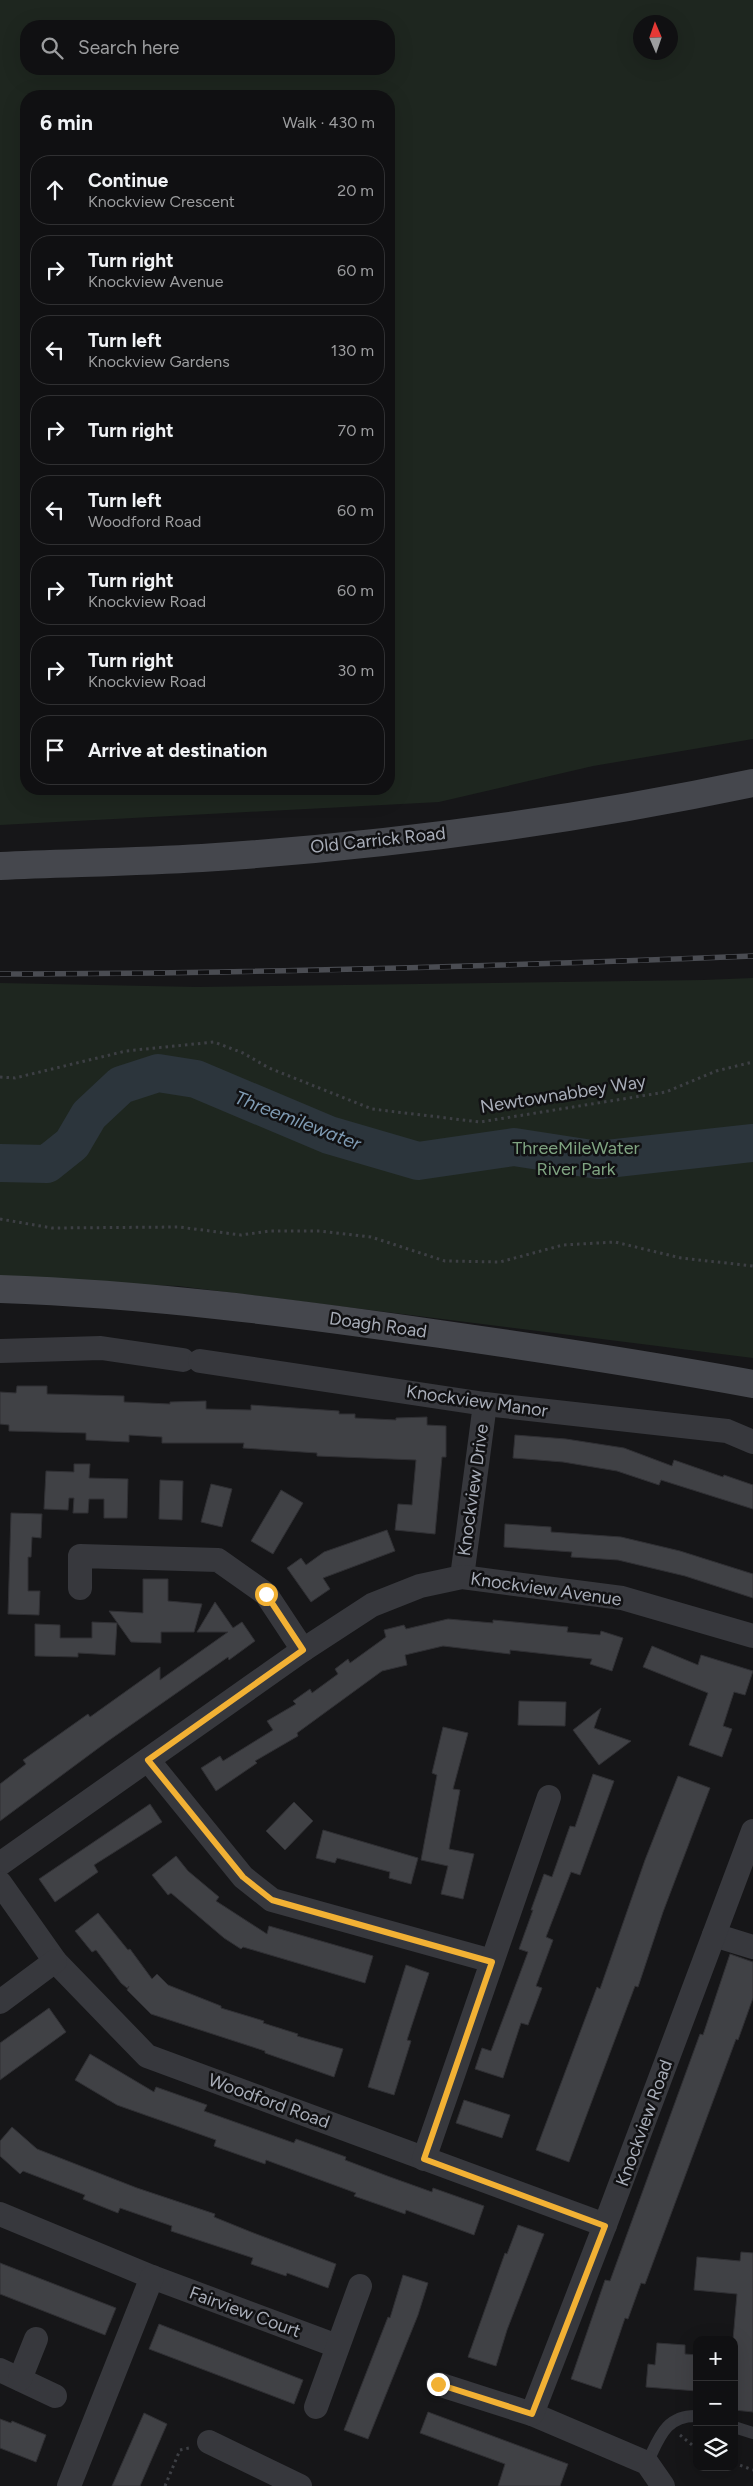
<!DOCTYPE html>
<meta charset="utf-8">
<style>
:root{--surface:#101012;--page:#1e1e20;--text:#f1f3f6;--muted:#9c9d9f;--line:#303032}
body{margin:0;font-family:Figtree,sans-serif;background:var(--page);color:var(--text)}
.controls{position:absolute;right:15px;bottom:15px;display:grid;overflow:hidden;border-radius:10px;box-shadow:0 5px 20px #0002}
.controls button{width:45px;height:45px;display:grid;place-items:center;padding:0;border:0;border-bottom:1px solid var(--line);background:var(--surface);color:var(--text);font:25px sans-serif}
.compass{position:absolute;left:633px;top:15px;width:45px;height:45px;border-radius:50%;background:var(--surface);box-shadow:0 5px 20px #0002;rotate:358deg}
.stop{position:absolute;width:15px;height:15px;margin:-11px;border:4px solid #f2b134;border-radius:50%;background:#fff}
.stop.end{background:#f2b134;border-color:#fff;box-shadow:0 1px 5px #0008}
.list{margin:0;padding:0;list-style:none}
h2{display:flex;justify-content:space-between;align-items:center;height:65px;margin:0;padding:0 20px;font-size:21px}
h2 small{font-size:16px;font-weight:400;color:var(--muted)}
.list li{display:grid;grid-template-columns:32px 1fr auto;gap:15px;align-items:center;box-sizing:border-box;height:70px;margin:0 10px 10px;padding:0 10px;border:1px solid var(--line);border-radius:20px}
.list b{display:block;font-size:19px;white-space:nowrap}
.list p{margin:0;font-size:16px;white-space:nowrap;color:var(--muted)}
.list em{font-size:16px;font-style:normal;color:var(--muted)}
.icon{flex:none;width:28px;height:28px;fill:none;stroke:currentColor;stroke-width:2;stroke-linecap:round;stroke-linejoin:round}
.map{position:relative;flex:none;width:753px;height:2486px;overflow:hidden}
.search{position:absolute;background:var(--surface);box-shadow:0 5px 20px #0002;left:20px;top:20px;width:375px;height:55px;display:flex;align-items:center;gap:12px;box-sizing:border-box;padding:0 18px;border-radius:20px;color:var(--muted);font-size:19px}
.panel{position:absolute;background:var(--surface);box-shadow:0 5px 20px #0002;left:20px;top:90px;width:375px;height:705px;border-radius:20px}
.map>svg:first-child{display:block}
</style>
<div class="map">
<svg width="753" height="2486" viewBox="0 0 753 2486">
<rect width="100%" height="100%" fill="#161618"/>
<g fill="#1e261f" fill-rule="evenodd">
<path d="M0 0H753V739L593 766 439 802 0 825ZM670 22V52H640V22ZM389 26V69H26V26ZM26 96H389V789H26Z"/>
<polygon points="753,978 753,1358 178,1286 0,1280 0,983 197,987 703,980"/>
</g>
<g fill="none" stroke-linecap="round" stroke-linejoin="round">
<polyline stroke="#2c353c" stroke-width="38" points="0,1163 47,1164 72,1144 89,1115 121,1085 158,1073 196,1079 329,1135 418,1161 514,1147 598,1160 753,1143"/>
</g>
<g fill="#404145" stroke="#303034">
<polygon points="17,1386 47,1386 47,1394 124,1396 124,1402 170,1404 170,1402 206,1401 206,1409 251,1410 251,1405 339,1411 339,1414 355,1414 355,1418 396,1420 396,1418 427,1417 427,1425 446,1426 446,1457 442,1457 435,1534 395,1530 398,1504 412,1505 416,1460 317,1456 317,1453 243,1448 244,1443 162,1443 162,1437 129,1435 129,1442 86,1440 86,1433 9,1431 9,1425 0,1424 0,1392 16,1393"/>
<polygon points="515,1435 566,1439 624,1448 672,1466 674,1460 723,1477 724,1475 753,1485 753,1509 661,1480 659,1485 617,1471 563,1462 513,1458"/>
<polygon points="74,1464 90,1464 89,1478 128,1479 127,1518 104,1518 104,1499 89,1499 88,1513 73,1513 74,1498 69,1498 68,1510 44,1509 46,1471 74,1472"/>
<polygon points="160,1480 183,1481 182,1520 159,1519"/>
<polygon points="211,1484 232,1489 222,1527 201,1522"/>
<polygon points="281,1490 303,1503 273,1554 251,1541"/>
<polygon points="11,1513 42,1514 41,1538 32,1537 31,1557 28,1557 28,1591 40,1591 39,1615 8,1614"/>
<polygon points="505,1524 551,1527 551,1532 621,1537 680,1551 753,1574 753,1598 685,1576 618,1560 571,1557 572,1552 504,1547"/>
<polygon points="387,1530 395,1551 323,1578 330,1589 311,1602 287,1568 301,1558 306,1565 324,1552"/>
<polygon points="143,1579 168,1579 168,1601 202,1604 194,1632 161,1632 161,1643 131,1642 109,1611 143,1613"/>
<polygon points="215,1602 233,1628 242,1622 255,1641 229,1660 228,1657 108,1741 0,1821 0,1784 26,1764 23,1760 88,1714 90,1717 160,1667 160,1680 228,1632 197,1632"/>
<polygon points="448,1619 493,1623 493,1620 568,1627 567,1632 600,1635 601,1631 623,1638 612,1671 590,1664 592,1659 510,1650 510,1654 443,1646 405,1655 407,1665 382,1671 297,1733 298,1736 255,1761 257,1763 216,1791 201,1768 220,1756 223,1761 273,1730 267,1721 296,1704 293,1701 310,1689 312,1693 338,1674 335,1669 348,1659 350,1663 386,1637 384,1630 404,1625 406,1629"/>
<polygon points="92,1622 117,1623 115,1655 78,1653 78,1657 35,1656 35,1624 60,1625 60,1638 92,1638"/>
<polygon points="652,1646 698,1665 701,1655 753,1671 745,1695 734,1692 723,1726 732,1729 722,1757 689,1745 708,1693 643,1667"/>
<polygon points="519,1701 566,1702 565,1726 518,1725"/>
<polygon points="601,1708 594,1728 631,1741 599,1765 573,1730"/>
<polygon points="443,1727 468,1733 453,1789 460,1790 449,1849 474,1854 463,1899 441,1894 448,1866 421,1860 437,1775 432,1773"/>
<polygon points="593,1774 614,1781 580,1875 571,1872 546,1937 553,1940 536,1986 542,1988 528,2025 521,2023 503,2078 475,2069 482,2048 491,2051 528,1952 519,1949 533,1910 531,1910 544,1874 552,1877 570,1826 575,1827"/>
<polygon points="678,1776 710,1788 663,1912 638,1987 635,1986 569,2162 536,2150 597,1987 600,1989 645,1860"/>
<polygon points="294,1802 313,1821 285,1850 266,1831"/>
<polygon points="150,1804 162,1822 94,1865 98,1872 55,1902 39,1879"/>
<polygon points="323,1830 418,1858 411,1884 389,1878 390,1872 337,1858 335,1863 316,1858"/>
<polygon points="176,1856 188,1871 219,1897 216,1901 267,1934 269,1926 373,1956 365,1983 243,1947 241,1949 224,1938 171,1893 168,1895 152,1875"/>
<polygon points="98,1913 128,1950 130,1949 152,1979 157,1974 168,1985 221,2006 221,2008 264,2021 263,2023 298,2034 297,2036 343,2049 334,2077 265,2053 265,2051 151,2014 127,1990 129,1986 127,1988 121,1983 96,1950 92,1952 75,1931"/>
<polygon points="730,1954 753,1962 753,1998 738,2040 736,2039 645,2284 641,2283 628,2319 625,2318 601,2389 571,2379 605,2280 610,2281 700,2034 703,2035"/>
<polygon points="406,1965 429,1973 407,2040 411,2041 394,2095 368,2087"/>
<polygon points="49,2008 66,2032 0,2080 0,2043"/>
<polygon points="90,2054 154,2092 156,2087 207,2105 204,2111 294,2143 296,2139 346,2157 345,2160 390,2177 432,2192 433,2188 484,2206 474,2235 406,2210 405,2214 380,2205 354,2196 356,2193 266,2160 265,2164 214,2146 216,2140 117,2105 75,2080"/>
<polygon points="464,2100 510,2115 502,2138 456,2123"/>
<polygon points="12,2127 37,2149 137,2188 215,2214 214,2217 251,2232 336,2264 328,2288 287,2273 286,2276 251,2264 253,2258 171,2231 172,2226 120,2208 118,2213 83,2199 85,2195 23,2171 20,2174 0,2156 0,2141"/>
<polygon points="518,2225 544,2234 507,2330 496,2366 468,2357 505,2253 507,2254"/>
<polygon points="741,2252 753,2253 753,2412 734,2410 733,2340 737,2294 694,2290 697,2257 740,2261"/>
<polygon points="0,2263 116,2308 105,2335 0,2294"/>
<polygon points="403,2275 428,2283 418,2315 368,2439 344,2430 388,2317 390,2318"/>
<polygon points="159,2324 303,2380 294,2404 149,2349"/>
<polygon points="657,2343 685,2345 685,2354 697,2355 697,2391 646,2387 648,2364 655,2365"/>
<polygon points="428,2412 568,2464 560,2486 498,2486 505,2464 420,2433"/>
<polygon points="144,2413 167,2424 140,2486 112,2486"/>
<polygon points="0,2419 11,2423 12,2421 46,2435 36,2462 0,2448"/>
</g>
<g fill="none" stroke-linecap="round" stroke-linejoin="round">
<g stroke="#3d3f44" stroke-width="3" stroke-dasharray="2.5 4" stroke-linecap="butt">
<polyline points="0,1077 15,1078 126,1051 214,1042 243,1053 269,1068 372,1109 480,1122 666,1092 716,1071 753,1062"/>
<polyline points="0,1219 52,1228 179,1227 241,1235 270,1231 320,1231 371,1237 445,1261 500,1262 563,1245 615,1242 681,1258 753,1266"/>
<polyline points="680,2435 697,2449"/>
<polyline points="734,2463 753,2470"/>
<polyline points="165,2486 180,2450 189,2448"/>
</g>
<g stroke="#37383d" stroke-width="12">
<polyline points="734,2427 753,2433"/>
<path d="M647 2463C659 2439 665 2415 697 2416"/>
</g>
<g stroke="#37383d" stroke-width="24">
<polyline points="0,1351 101,1348 183,1360"/>
<polyline points="200,1361 485,1404 727,1431 753,1442"/>
<polyline points="462,1577 485,1404"/>
<polyline points="80,1588 80,1556 218,1560 266,1594 303,1650"/>
<polyline points="148,1760 243,1877 272,1900 492,1961"/>
<polyline points="0,1864 303,1650 372,1605 420,1586 462,1577 622,1598 753,1636"/>
<polyline points="0,1883 55,1961 147,2056 605,2225"/>
<polyline points="714,1935 753,1947"/>
<polyline points="0,2002 55,1961"/>
<polyline points="424,2159 549,1797"/>
<polyline points="0,2214 152,2277 337,2346"/>
<polyline points="0,2370 55,2396"/>
<polyline points="20,2379 36,2339"/>
<polyline points="438,2384 532,2414 647,2463 663,2486"/>
<polyline points="316,2407 360,2286"/>
<polyline points="532,2414 605,2225 753,1831"/>
<polyline points="209,2442 300,2486"/>
<polyline points="69,2486 152,2277"/>
</g>
<g stroke="#45474d" stroke-width="28">
<path d="M0 866C67 863 135 862 202 858 386 846 572 821 753 783"/>
<path d="M0 1289C148 1294 294 1313 440 1334 545 1349 649 1365 753 1384"/>
</g>
<defs>
<path id="rail" d="M0 974C251 974 502 966 753 956"/>
</defs>
<use href="#rail" stroke="#4a4c52" stroke-width="5.5"/>
<use href="#rail" stroke="#111113" stroke-width="4" stroke-dasharray="11" stroke-linecap="butt"/>
</g>
<g fill="none" stroke-linecap="round" stroke-linejoin="round">
<polyline stroke="#f2b134" stroke-width="6" points="266,1594 303,1650 148,1760 243,1877 272,1900 492,1962 424,2159 605,2226 532,2414 438,2384"/>
</g>
<g text-anchor="middle" stroke-width="5" stroke-linejoin="round" paint-order="stroke">
<g font-size="18" fill="#a8adb8" stroke="#111113">
<text transform="translate(378 840) rotate(-6)" y="6">Old Carrick Road</text>
<text transform="translate(563 1094) rotate(-9)" y="6">Newtownabbey Way</text>
<text transform="translate(378 1325) rotate(8)" y="6">Doagh Road</text>
<text transform="translate(477 1401) rotate(8)" y="6">Knockview Manor</text>
<text transform="translate(473 1490) rotate(-82)" y="6">Knockview Drive</text>
<text transform="translate(546 1589) rotate(8)" y="6">Knockview Avenue</text>
<text transform="translate(269 2101) rotate(20)" y="6">Woodford Road</text>
<text transform="translate(644 2123) rotate(-70)" y="6">Knockview Road</text>
<text transform="translate(245 2312) rotate(20)" y="6">Fairview Court</text>
</g>
<g font-size="18" fill="#7fa381" stroke="#111113">
<text x="576" y="1154">ThreeMileWater<tspan x="576" dy="21">River Park</tspan></text>
</g>
<g font-size="19" font-style="italic" fill="#7f9bb3" stroke="#111113">
<text transform="translate(298 1120) rotate(21)" y="7">Threemilewater</text>
</g>
</g>
</svg>
<div class="controls">
<button>+</button>
<button>−</button>
<button><svg class="icon" aria-label="layers" viewBox="0 0 24 24"><path d="M12 4l9 5-9 5-9-5zM3 14l9 5 9-5"/></svg></button>
</div>
<svg class="compass" viewBox="-18 -18 36 36"><path d="M0-13l5 13h-10z" fill="#e53935"/><path d="M0 13l5-13h-10z" fill="#9c9d9f"/></svg>
<div class="stop" style="left:266px;top:1594px"></div>
<div class="stop end" style="left:438px;top:2384px"></div>
<div class="search"><svg class="icon" aria-label="search" viewBox="0 0 24 24"><circle cx="10" cy="10" r="6"/><path d="M15 15l6 6"/></svg>Search here</div>
<section class="panel">
<h2>6 min<small>Walk · 430 m</small></h2>
<ul class="list">
<li><svg class="icon" aria-label="ahead" viewBox="0 0 24 24"><path d="M12 20V5M6 11l6-6 6 6"/></svg><div><b>Continue</b><p>Knockview Crescent</p></div><em>20 m</em></li>
<li><svg class="icon" aria-label="right" viewBox="0 0 24 24"><path d="M7 20v-9h11M14 6l5 5-5 5"/></svg><div><b>Turn right</b><p>Knockview Avenue</p></div><em>60 m</em></li>
<li><svg class="icon" aria-label="left" viewBox="0 0 24 24"><path d="M17 20v-9H6M10 6l-5 5 5 5"/></svg><div><b>Turn left</b><p>Knockview Gardens</p></div><em>130 m</em></li>
<li><svg class="icon" aria-label="right" viewBox="0 0 24 24"><path d="M7 20v-9h11M14 6l5 5-5 5"/></svg><div><b>Turn right</b></div><em>70 m</em></li>
<li><svg class="icon" aria-label="left" viewBox="0 0 24 24"><path d="M17 20v-9H6M10 6l-5 5 5 5"/></svg><div><b>Turn left</b><p>Woodford Road</p></div><em>60 m</em></li>
<li><svg class="icon" aria-label="right" viewBox="0 0 24 24"><path d="M7 20v-9h11M14 6l5 5-5 5"/></svg><div><b>Turn right</b><p>Knockview Road</p></div><em>60 m</em></li>
<li><svg class="icon" aria-label="right" viewBox="0 0 24 24"><path d="M7 20v-9h11M14 6l5 5-5 5"/></svg><div><b>Turn right</b><p>Knockview Road</p></div><em>30 m</em></li>
<li><svg class="icon" aria-label="arrive" viewBox="0 0 24 24"><path d="M6 21V4h12l-3 4 3 4H6"/></svg><div><b>Arrive at destination</b></div></li>
</ul>
</section>
</div>
